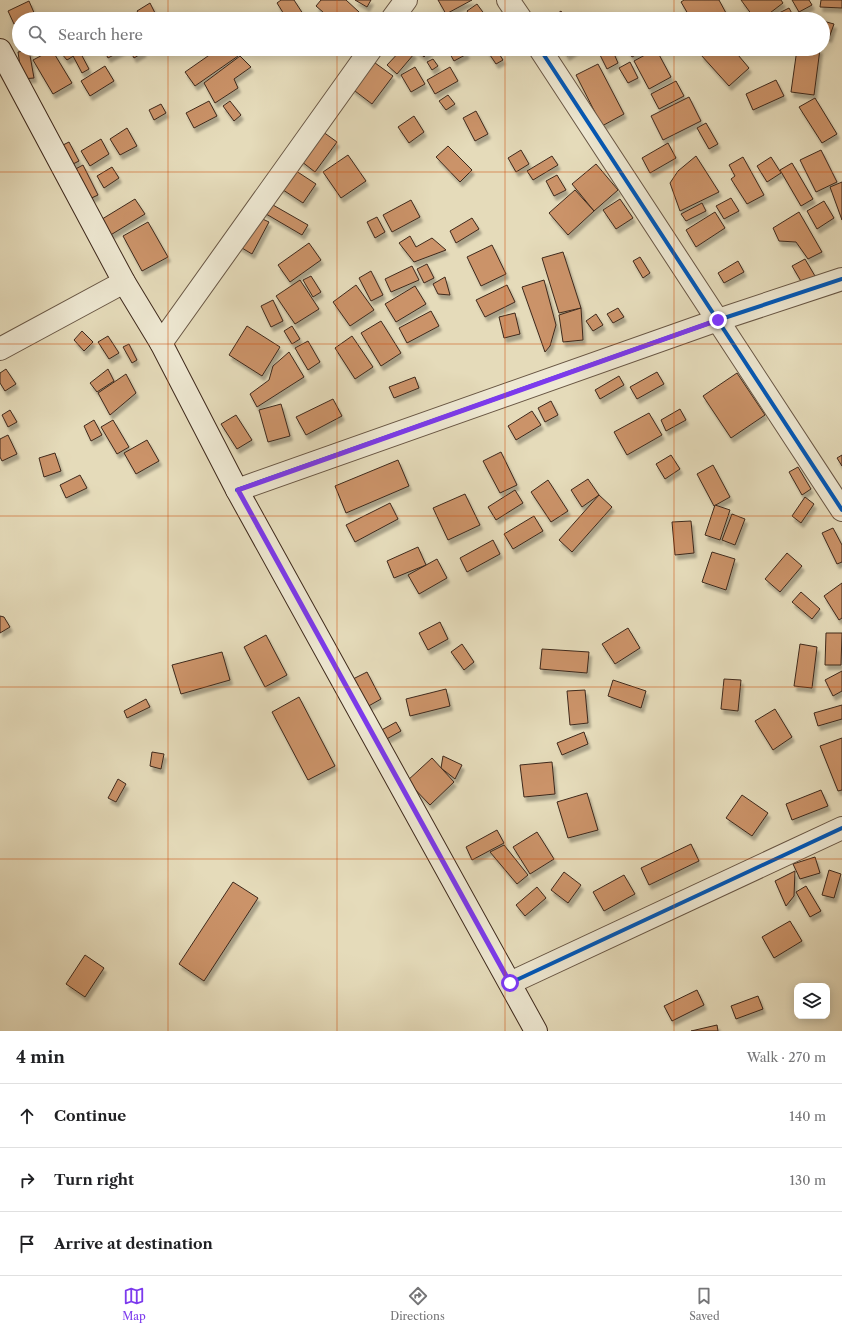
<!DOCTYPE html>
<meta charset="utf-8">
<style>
:root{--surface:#fff;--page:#f6f6f6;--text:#202124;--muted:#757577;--line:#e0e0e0;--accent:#7c3aed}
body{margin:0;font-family:"Libre Caslon Text",serif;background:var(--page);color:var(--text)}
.controls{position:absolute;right:12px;bottom:12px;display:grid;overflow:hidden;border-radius:8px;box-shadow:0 2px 10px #0003}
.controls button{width:36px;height:36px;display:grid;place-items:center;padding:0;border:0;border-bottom:1px solid var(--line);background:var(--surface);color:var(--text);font:20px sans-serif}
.stop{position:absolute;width:12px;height:12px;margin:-9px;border:3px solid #7c3aed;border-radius:50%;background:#fff}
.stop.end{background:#7c3aed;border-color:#fff;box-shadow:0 1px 4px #0008}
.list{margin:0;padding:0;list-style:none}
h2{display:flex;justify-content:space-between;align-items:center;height:52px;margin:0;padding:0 16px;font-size:17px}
h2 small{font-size:13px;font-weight:400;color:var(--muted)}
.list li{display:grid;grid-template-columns:26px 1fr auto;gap:12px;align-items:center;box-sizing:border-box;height:64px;padding:0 16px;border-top:1px solid var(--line)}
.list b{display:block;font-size:15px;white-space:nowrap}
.list em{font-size:13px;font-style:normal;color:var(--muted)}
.icon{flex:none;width:22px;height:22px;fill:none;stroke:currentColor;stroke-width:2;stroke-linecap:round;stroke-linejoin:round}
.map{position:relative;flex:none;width:842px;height:1031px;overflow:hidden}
.search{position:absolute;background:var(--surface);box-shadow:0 2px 10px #0003;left:12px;right:12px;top:12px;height:44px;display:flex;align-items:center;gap:10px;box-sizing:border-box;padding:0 14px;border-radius:22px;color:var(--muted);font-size:15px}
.sheet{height:244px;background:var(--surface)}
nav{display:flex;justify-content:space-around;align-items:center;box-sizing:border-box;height:56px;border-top:1px solid var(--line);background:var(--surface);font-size:11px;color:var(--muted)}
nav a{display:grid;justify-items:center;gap:2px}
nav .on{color:var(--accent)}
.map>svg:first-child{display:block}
</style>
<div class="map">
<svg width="842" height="1031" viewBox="0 0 842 1031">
<defs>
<filter id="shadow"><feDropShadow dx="2.5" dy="4.5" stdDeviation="1" flood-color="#0004"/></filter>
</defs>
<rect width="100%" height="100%" fill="#e5dbba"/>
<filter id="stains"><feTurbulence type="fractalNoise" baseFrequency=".005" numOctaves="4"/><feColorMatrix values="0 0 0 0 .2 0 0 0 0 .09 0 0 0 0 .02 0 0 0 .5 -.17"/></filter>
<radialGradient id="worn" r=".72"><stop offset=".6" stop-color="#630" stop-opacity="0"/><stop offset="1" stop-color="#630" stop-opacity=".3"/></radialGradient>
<g fill="#cb9369" stroke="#3e291c" filter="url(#shadow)">
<polygon points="281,0 294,0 305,17 302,19 287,19 277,3"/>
<polygon points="321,0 346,0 359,12 353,19 331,19 316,6"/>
<polygon points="355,0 371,0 367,7"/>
<polygon points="438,0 472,0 446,14"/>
<polygon points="684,0 719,0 726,13 715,19 691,19 681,2"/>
<polygon points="741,0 781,0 783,3 762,19 755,19"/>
<polygon points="792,0 809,0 812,5 799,12"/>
<polygon points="821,0 842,0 842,8 820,7"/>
<polygon points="29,1 35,15 25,19 19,19 19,21 14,24 8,11"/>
<polygon points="150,3 156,15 148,19 142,19 137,11"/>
<polygon points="477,4 485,15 480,19 472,19 467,11"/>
<polygon points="789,8 795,19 775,19 773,16"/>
<polygon points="561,11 566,19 550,19"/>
<polygon points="823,21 834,24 829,38 823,36"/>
<polygon points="65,49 77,49 80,52 67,60 61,53"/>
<polygon points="107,49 125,49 108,58 104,50"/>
<polygon points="129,49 142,49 144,52 134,58"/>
<polygon points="218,49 233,49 238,56 195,86 185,72"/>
<polygon points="402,49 409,49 414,54 397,74 387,65"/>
<polygon points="415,49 432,49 424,57"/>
<polygon points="459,49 464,49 467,54 454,61 450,54"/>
<polygon points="486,49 496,49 503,60 496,64"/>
<polygon points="563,49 577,49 567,56"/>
<polygon points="607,49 612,49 618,63 607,69 599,53"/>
<polygon points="627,49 642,49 643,51 632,57"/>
<polygon points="656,49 671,77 649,89 634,61"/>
<polygon points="708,49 733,49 749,68 729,86 701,55"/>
<polygon points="797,49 820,49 814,95 791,92"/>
<polygon points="29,50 34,78 22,79 18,52"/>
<polygon points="52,50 72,83 53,94 33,60"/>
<polygon points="80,52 89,69 82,73 73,56"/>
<polygon points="240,56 251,67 234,79 238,88 215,103 204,83"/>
<polygon points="433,59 438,66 432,70 427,62"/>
<polygon points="371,60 393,76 372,104 351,88"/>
<polygon points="630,62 638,78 628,83 619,68"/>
<polygon points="598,64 624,114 602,126 576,75"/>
<polygon points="105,66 114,81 90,96 81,81"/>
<polygon points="415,67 425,84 411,92 401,75"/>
<polygon points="450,67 458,81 435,94 427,80"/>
<polygon points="776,80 784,96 753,110 746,94"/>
<polygon points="676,81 684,96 659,109 651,94"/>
<polygon points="448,95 455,104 446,110 439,101"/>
<polygon points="689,97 701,121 663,140 651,116"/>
<polygon points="815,98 837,134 822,143 799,107"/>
<polygon points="209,101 217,116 194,128 186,113"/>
<polygon points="230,101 241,115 234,121 223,106"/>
<polygon points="161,104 166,113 154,120 149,110"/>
<polygon points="476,111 488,134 475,141 463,118"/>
<polygon points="414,116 424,132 409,143 398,127"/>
<polygon points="706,123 718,144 709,149 697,128"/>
<polygon points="127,128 137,146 120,155 110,139"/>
<polygon points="319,129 337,142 315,172 297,158"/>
<polygon points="101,139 109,154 90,166 81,151"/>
<polygon points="69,142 79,161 65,168 55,149"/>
<polygon points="668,143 676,158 650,173 642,158"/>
<polygon points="448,146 472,170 460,182 436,157"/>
<polygon points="521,150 529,164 516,172 508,158"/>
<polygon points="821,150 837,182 816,192 800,160"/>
<polygon points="348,155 366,181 341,198 323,172"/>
<polygon points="552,156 558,165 533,180 527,171"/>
<polygon points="696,156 719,192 680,211 670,183 678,171"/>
<polygon points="743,157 764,195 747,204 731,179 735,176 729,165"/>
<polygon points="771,157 781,173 767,182 757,166"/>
<polygon points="792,163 813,199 801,206 780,170"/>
<polygon points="596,164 618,190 594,211 572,184"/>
<polygon points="83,165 98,195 81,203 66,174"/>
<polygon points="112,167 119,178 104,188 97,176"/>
<polygon points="290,167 316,184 303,203 277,186"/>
<polygon points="557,175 566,190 554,196 546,181"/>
<polygon points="842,182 842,220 830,187"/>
<polygon points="575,190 594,211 568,235 549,213"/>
<polygon points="731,198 739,211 724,219 716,206"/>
<polygon points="135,199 145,214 104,239 94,224"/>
<polygon points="620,199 633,218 616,229 603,210"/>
<polygon points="411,200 420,217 392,232 383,215"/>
<polygon points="266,201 308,225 302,235 261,211"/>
<polygon points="824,201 834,218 817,229 807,211"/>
<polygon points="702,203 706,211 686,221 681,214"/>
<polygon points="715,212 725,228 696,247 686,230"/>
<polygon points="799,212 822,252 808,259 796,242 779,241 773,228"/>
<polygon points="254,215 269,222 252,254 237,245"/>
<polygon points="377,217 385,232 375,238 367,222"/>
<polygon points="472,218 479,229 456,243 450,231"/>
<polygon points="148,222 168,257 142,271 123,236"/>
<polygon points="410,236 416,247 432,238 446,250 414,262 399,243"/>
<polygon points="309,243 321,260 290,282 278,265"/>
<polygon points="492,245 506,274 481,286 467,257"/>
<polygon points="563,252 581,308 559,313 542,258"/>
<polygon points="640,257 650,273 643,278 633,261"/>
<polygon points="805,259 815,276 802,283 792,266"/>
<polygon points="738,261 744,272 724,283 718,273"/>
<polygon points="427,264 434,278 424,283 417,269"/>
<polygon points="412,266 419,280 391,292 385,279"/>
<polygon points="371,271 383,295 371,301 359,278"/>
<polygon points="311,276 321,292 313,297 303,280"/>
<polygon points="445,277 450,295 438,294 433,284"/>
<polygon points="300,280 319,309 295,324 276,296"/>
<polygon points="544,280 556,325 550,346 545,352 522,287"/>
<polygon points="356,285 374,310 350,326 333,302"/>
<polygon points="507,285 515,302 485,317 476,300"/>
<polygon points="415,286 426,304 396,322 385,304"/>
<polygon points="273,300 283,321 271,327 261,306"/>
<polygon points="581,308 583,340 563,342 559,315"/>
<polygon points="618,308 624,317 613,323 607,314"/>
<polygon points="431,311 439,326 407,343 399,328"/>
<polygon points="515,313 520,334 504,338 499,317"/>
<polygon points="596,314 603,325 593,331 586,321"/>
<polygon points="381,321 401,353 381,366 361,333"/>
<polygon points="247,326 280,347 262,376 229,355"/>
<polygon points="292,326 300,339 292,344 284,331"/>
<polygon points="82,331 93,342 84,351 74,340"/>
<polygon points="108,336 119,353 109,359 98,342"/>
<polygon points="352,336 373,367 355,379 335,348"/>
<polygon points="308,341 320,362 308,370 295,348"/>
<polygon points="129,344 137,360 132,363 123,347"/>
<polygon points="289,352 304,377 257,407 250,394 269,380 273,366"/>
<polygon points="6,369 16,384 5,391 0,383 0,373"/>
<polygon points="108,369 114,381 97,392 90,383"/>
<polygon points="657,372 664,384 637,399 630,387"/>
<polygon points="737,373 765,415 731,438 703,396"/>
<polygon points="126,374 136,393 110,415 98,393"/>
<polygon points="619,376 624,385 600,399 595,390"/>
<polygon points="415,377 419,388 394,398 389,387"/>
<polygon points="333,399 342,416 306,435 296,417"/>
<polygon points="551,401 558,415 545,422 538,408"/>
<polygon points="281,404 290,436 268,442 259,410"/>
<polygon points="680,409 686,420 666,431 661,420"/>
<polygon points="10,410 17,422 8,427 2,415"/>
<polygon points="532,411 541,425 516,440 508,426"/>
<polygon points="649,413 662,435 627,455 614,432"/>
<polygon points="236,415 252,440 237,449 221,424"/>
<polygon points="94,420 102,435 91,441 84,426"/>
<polygon points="113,420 129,447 117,454 101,427"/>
<polygon points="8,435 17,454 2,461 0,457 0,439"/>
<polygon points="147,440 159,461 136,474 124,453"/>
<polygon points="501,452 517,485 500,493 483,461"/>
<polygon points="55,453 61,471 44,477 39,458"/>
<polygon points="671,455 680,469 665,479 656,464"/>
<polygon points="842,455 842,466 837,458"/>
<polygon points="398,460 409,486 346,513 335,486"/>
<polygon points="713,465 730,497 714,506 697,474"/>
<polygon points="798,467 811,489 802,495 789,472"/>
<polygon points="80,475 87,488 66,498 60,485"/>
<polygon points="588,479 599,495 582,507 571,490"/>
<polygon points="548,480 568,511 551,522 531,492"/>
<polygon points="515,490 523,503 496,520 488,507"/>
<polygon points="465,494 480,525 448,540 433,508"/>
<polygon points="599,495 612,507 572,552 559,540"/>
<polygon points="805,497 814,504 801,523 792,516"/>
<polygon points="390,503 398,519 355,542 346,525"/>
<polygon points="715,505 730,510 720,540 705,535"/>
<polygon points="732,514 745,519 735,545 722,540"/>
<polygon points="534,516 543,531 513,549 504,534"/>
<polygon points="691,521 694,553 675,555 672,522"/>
<polygon points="833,528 842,545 842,562 837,564 822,533"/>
<polygon points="493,540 500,554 467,572 460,558"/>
<polygon points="418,547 426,565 394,578 387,561"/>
<polygon points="712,552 735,559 726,590 702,582"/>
<polygon points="787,553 802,566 780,592 765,579"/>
<polygon points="437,559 447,578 419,594 408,575"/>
<polygon points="842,583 842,618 839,620 824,596"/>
<polygon points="801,592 820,609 812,619 792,602"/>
<polygon points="0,616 4,617 10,627 0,633"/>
<polygon points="440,622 448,639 428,650 419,633"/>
<polygon points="628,628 640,648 615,664 602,644"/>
<polygon points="826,633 842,633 841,665 825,665"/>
<polygon points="266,635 287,675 265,687 244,647"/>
<polygon points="462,644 474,662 464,670 451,652"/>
<polygon points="800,644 817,647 812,688 794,686"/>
<polygon points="542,649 589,652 587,673 540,669"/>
<polygon points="222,652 230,680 181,694 172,665"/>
<polygon points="842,671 842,691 833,696 825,680"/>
<polygon points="367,672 381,699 365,708 351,680"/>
<polygon points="724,679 741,680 738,711 721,709"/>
<polygon points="613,680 646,691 641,708 608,696"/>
<polygon points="446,689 450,706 410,716 406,699"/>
<polygon points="585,690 588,723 570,725 567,691"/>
<polygon points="299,697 335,766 308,780 272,712"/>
<polygon points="146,699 150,707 127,718 124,711"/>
<polygon points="842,705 842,719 818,726 814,713"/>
<polygon points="775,709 792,737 773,750 755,721"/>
<polygon points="396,722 401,731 383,741 378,732"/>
<polygon points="584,732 588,744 562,755 557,743"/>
<polygon points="842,738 842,790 838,791 820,746"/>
<polygon points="152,752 164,754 161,769 150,766"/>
<polygon points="443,756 462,765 455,779 441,768"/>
<polygon points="432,758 454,782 430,805 407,781"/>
<polygon points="552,762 555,794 524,797 520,765"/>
<polygon points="118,779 126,784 116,802 108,798"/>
<polygon points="821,790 828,806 792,820 786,804"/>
<polygon points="587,793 598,830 568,838 557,802"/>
<polygon points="742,795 768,813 752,836 726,818"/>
<polygon points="497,830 504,843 472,860 466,847"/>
<polygon points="537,832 554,859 530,874 513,847"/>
<polygon points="691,844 699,861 649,885 641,868"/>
<polygon points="504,845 528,875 517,884 490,852"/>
<polygon points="815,857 820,873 800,879 793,864"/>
<polygon points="829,870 841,874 834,898 822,895"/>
<polygon points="795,871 794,896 786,906 775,881"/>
<polygon points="564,872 581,885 568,903 551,890"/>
<polygon points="624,875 635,894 604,911 593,892"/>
<polygon points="233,882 258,898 204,981 179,964"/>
<polygon points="806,886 821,911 810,917 796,892"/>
<polygon points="537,887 546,898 525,916 516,905"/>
<polygon points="790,921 802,941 774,958 762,937"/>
<polygon points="85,955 104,968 85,997 66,984"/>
<polygon points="697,990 704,1005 672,1021 664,1006"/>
<polygon points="758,996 763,1009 736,1019 731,1006"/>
<polygon points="717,1025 718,1031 691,1031"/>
</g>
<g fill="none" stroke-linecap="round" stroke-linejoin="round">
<defs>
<g id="minor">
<polyline points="508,0 521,19"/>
<polyline points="392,19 406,0"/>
<polyline points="540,49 842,510"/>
<polyline points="161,343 371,49"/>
<polyline points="0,349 124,282"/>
<polyline points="237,490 718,320 842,279"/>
<polyline points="510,983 842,828"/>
</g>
<polyline id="secondary" points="0,50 124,282 161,343 237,490 536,1031"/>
</defs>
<use href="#minor" stroke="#685644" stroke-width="24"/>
<use href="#secondary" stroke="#3e291c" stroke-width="24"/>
<use href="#minor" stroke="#eee8d2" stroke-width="22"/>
<use href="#secondary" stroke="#eee8d2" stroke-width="22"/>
<defs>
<g id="cycleway">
<polyline points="540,49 842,510"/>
<polyline points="237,490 718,320 842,279"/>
<polyline points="510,983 842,828"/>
</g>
</defs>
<use href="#cycleway" stroke="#eee8d2" stroke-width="6"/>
<use href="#cycleway" stroke="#0057b8" stroke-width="4"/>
</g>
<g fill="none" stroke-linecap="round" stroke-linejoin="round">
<polyline stroke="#7c3aed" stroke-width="5" points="510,983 238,490 718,320"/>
</g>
<path fill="none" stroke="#ce520e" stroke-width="1" stroke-opacity="0.55" d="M168 0V19M337 0V19M505 0V19M674 0V19M168 49V1031M337 49V1031M505 49V1031M674 49V1031M0 172H842M0 344H842M0 516H842M0 687H842M0 859H842"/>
<rect width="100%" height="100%" filter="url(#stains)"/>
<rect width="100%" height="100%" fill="url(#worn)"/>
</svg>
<div class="controls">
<button><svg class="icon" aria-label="layers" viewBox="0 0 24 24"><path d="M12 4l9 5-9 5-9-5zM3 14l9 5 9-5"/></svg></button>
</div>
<div class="stop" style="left:510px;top:983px"></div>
<div class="stop end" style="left:718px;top:320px"></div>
<div class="search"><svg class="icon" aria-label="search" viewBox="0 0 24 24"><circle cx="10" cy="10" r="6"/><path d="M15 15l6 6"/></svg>Search here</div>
</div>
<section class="sheet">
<h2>4 min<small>Walk · 270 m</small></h2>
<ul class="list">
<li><svg class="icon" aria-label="ahead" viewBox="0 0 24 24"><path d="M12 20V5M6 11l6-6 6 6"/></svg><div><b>Continue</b></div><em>140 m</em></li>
<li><svg class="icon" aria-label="right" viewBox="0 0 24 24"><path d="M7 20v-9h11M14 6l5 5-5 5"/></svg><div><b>Turn right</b></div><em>130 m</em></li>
<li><svg class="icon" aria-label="arrive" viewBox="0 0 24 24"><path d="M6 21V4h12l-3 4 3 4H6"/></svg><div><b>Arrive at destination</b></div></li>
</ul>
</section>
<nav>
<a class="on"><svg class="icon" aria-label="map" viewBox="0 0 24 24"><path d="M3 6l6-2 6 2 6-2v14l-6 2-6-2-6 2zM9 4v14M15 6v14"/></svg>Map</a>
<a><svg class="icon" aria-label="directions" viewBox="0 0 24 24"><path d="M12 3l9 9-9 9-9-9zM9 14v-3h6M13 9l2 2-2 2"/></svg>Directions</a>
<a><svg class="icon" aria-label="saved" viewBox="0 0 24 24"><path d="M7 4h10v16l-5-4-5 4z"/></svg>Saved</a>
</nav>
